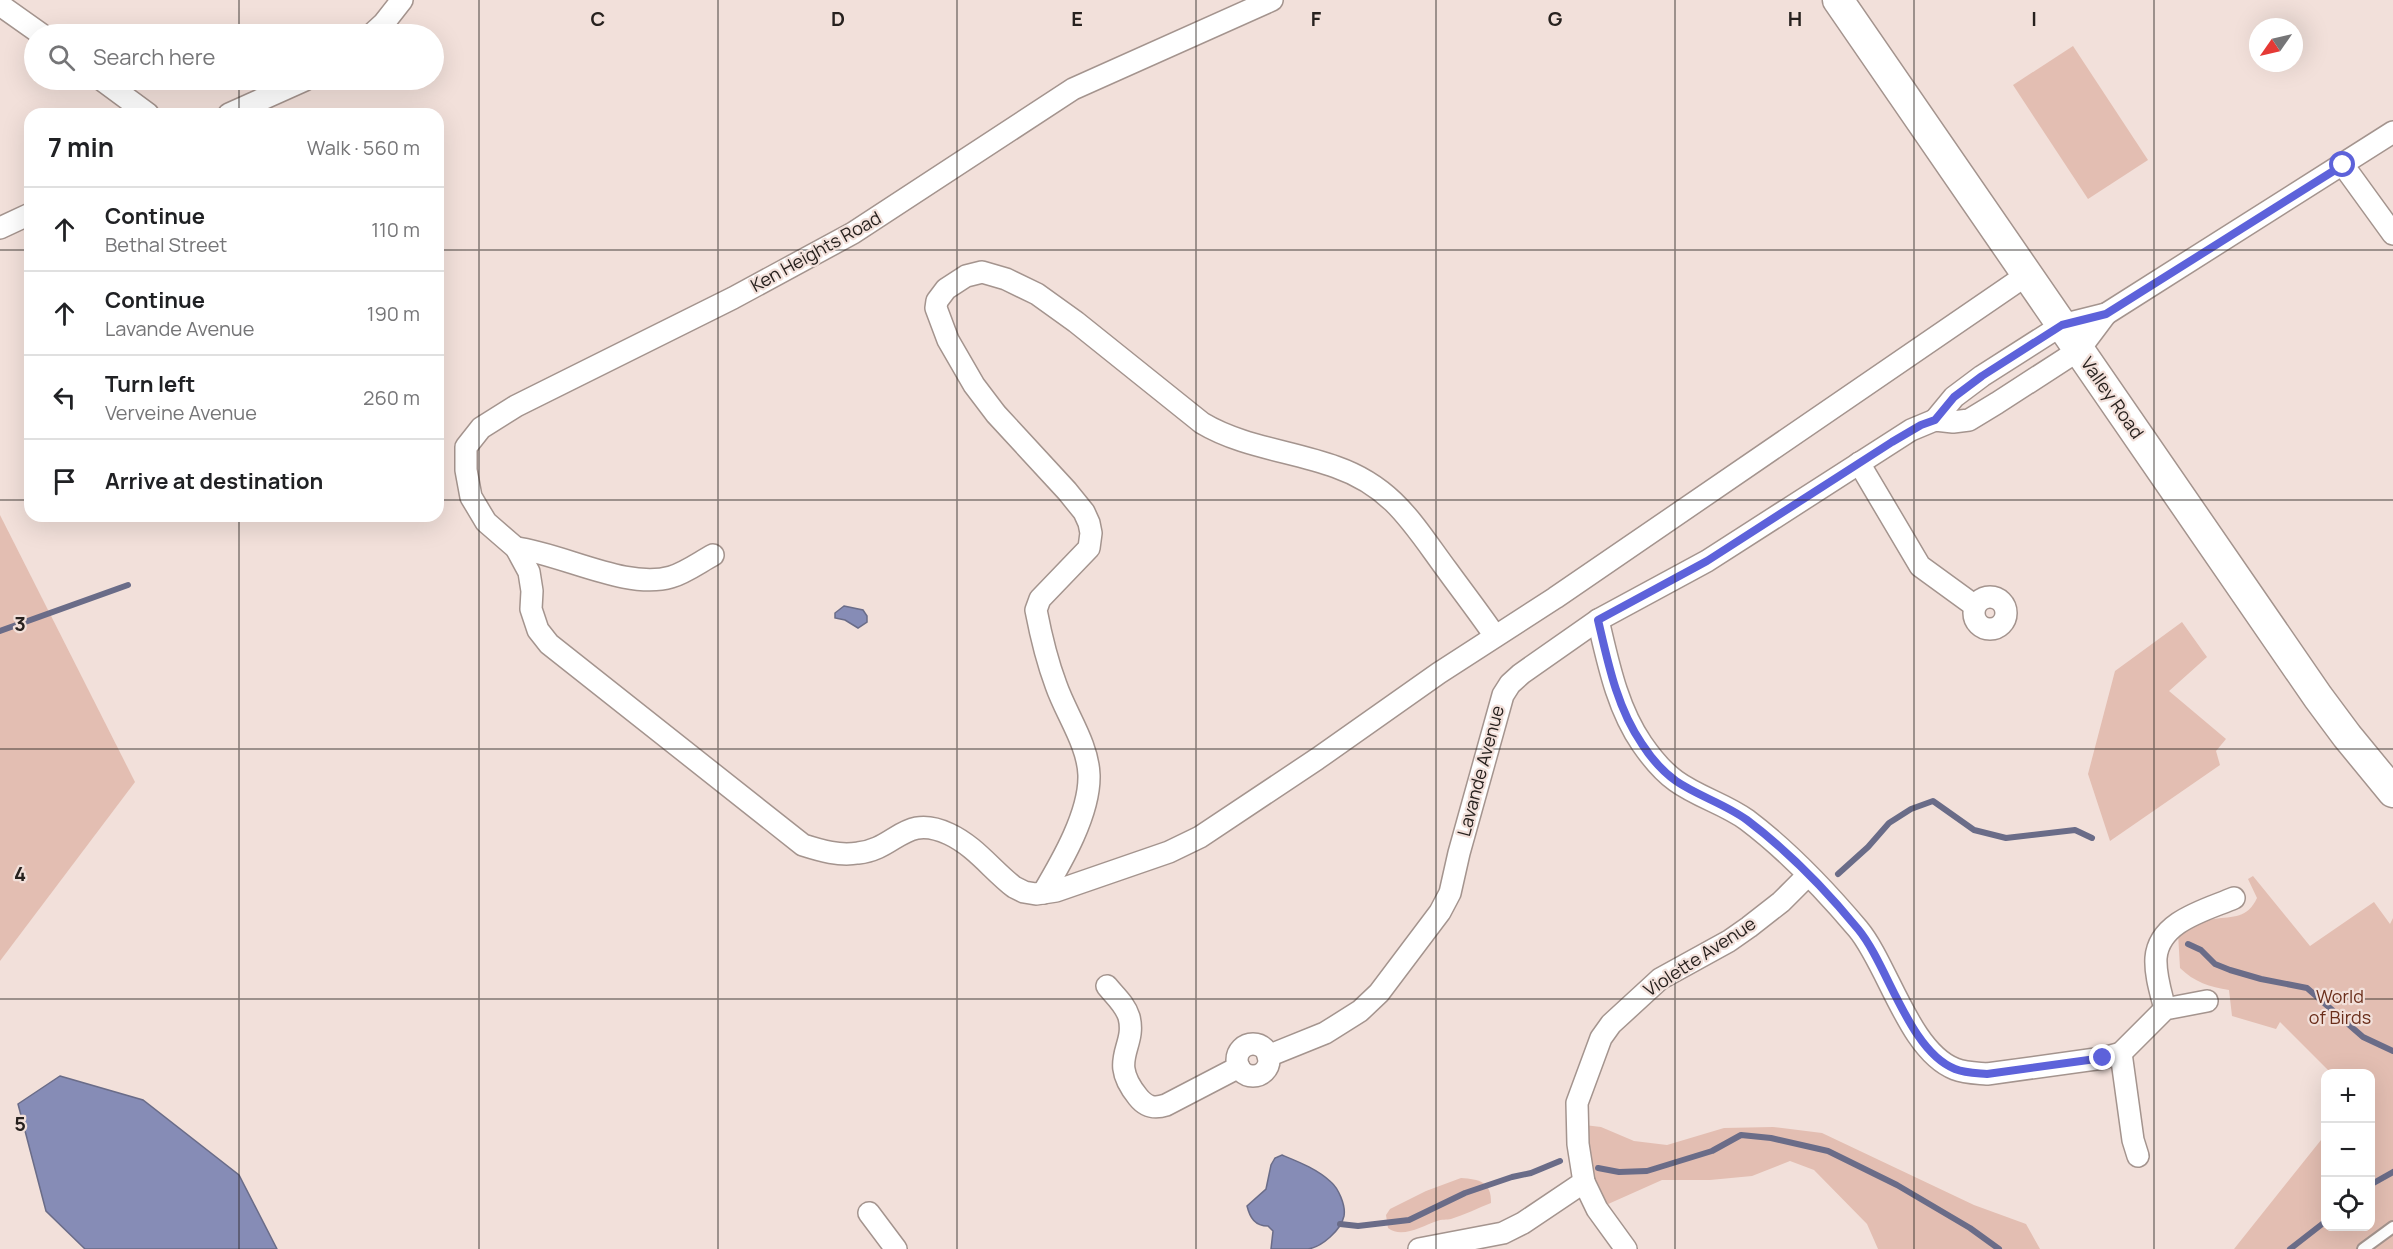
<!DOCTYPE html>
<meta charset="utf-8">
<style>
:root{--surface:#fff;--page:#f6f6f6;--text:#202124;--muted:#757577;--line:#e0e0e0}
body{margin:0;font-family:Manrope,sans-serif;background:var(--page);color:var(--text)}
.controls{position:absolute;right:18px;bottom:18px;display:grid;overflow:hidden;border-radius:12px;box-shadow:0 6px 24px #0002}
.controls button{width:54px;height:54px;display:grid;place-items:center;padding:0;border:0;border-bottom:2px solid var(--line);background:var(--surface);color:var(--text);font:30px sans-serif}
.compass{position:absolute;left:2249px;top:18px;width:54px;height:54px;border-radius:50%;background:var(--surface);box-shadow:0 6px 24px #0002;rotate:236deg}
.stop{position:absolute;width:18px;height:18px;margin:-14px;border:4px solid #5d62da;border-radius:50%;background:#fff}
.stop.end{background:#5d62da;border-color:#fff;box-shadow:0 2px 6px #0008}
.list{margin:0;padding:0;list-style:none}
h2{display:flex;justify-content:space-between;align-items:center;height:78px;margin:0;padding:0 24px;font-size:26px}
h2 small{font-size:20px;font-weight:400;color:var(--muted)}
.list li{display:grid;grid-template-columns:39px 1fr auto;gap:18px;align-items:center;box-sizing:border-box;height:84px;padding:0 24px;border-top:2px solid var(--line)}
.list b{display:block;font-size:22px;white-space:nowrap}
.list p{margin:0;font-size:20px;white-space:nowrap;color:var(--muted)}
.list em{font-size:20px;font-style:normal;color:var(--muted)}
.icon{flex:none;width:33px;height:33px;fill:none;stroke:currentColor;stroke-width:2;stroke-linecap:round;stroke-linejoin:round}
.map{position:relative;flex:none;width:2393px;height:1249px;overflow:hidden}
.search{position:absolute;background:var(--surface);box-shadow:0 6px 24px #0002;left:24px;top:24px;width:420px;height:66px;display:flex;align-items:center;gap:15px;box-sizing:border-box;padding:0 21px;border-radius:33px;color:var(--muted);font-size:22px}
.panel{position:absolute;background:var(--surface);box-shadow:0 6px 24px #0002;left:24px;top:108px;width:420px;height:414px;border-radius:18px}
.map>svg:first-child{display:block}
</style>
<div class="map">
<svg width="2393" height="1249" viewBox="0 0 2393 1249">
<rect width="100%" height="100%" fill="#f2e0da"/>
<g fill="#e3beb2">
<polygon points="2073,46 2148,160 2088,199 2013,85"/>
<polygon points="0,515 135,782 0,961"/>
<polygon points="2182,622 2207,657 2169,691 2226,739 2216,751 2220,765 2110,841 2088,774 2115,671"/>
<path d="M2253 876 2310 946 2374 902 2390 924 2393 918V1249H2234L2325 1135 2326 1226H2370V1074L2331 1073 2280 1022 2276 1029 2232 1016 2229 990C2210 987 2194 982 2180 968L2178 933C2189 927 2202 921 2214 919 2234 916 2247 919 2257 898L2248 879Z"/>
<polygon points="1576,1124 1601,1127 1634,1141 1667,1145 1724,1128 1773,1127 1822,1133 1974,1205 2026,1224 2040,1249 1878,1249 1867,1224 1814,1170 1790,1161 1752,1176 1710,1180 1662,1180 1597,1209"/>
<path d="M1461 1178C1479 1179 1492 1182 1491 1203 1478 1208 1464 1215 1451 1219 1447 1220 1441 1219 1437 1221 1422 1226 1402 1239 1388 1228L1386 1215 1390 1209 1426 1191Z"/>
</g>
<g fill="#868cb6" stroke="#6a6c88" stroke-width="1.5">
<polygon points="844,606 863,610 867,616 867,622 858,628 845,620 835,618 835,613"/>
<polygon points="60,1076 143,1100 239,1175 277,1249 85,1249 46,1211 18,1104"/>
<path d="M1282 1155C1299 1162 1317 1169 1331 1182 1338 1188 1346 1205 1344 1216 1341 1230 1322 1247 1308 1249 1296 1249 1283 1249 1271 1249L1273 1231 1268 1226C1255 1226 1250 1218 1247 1206L1266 1189 1271 1165 1275 1158Z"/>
</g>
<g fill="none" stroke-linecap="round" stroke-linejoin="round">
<g stroke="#6a6c88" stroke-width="6">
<polyline points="0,631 128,585"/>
<polyline points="1838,874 1868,847 1889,823 1911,809 1933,801 1974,830 2006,838 2075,830 2092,838"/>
<polyline points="2188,944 2201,950 2215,964 2230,970 2261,979 2307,988 2363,1037 2393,1051"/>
<polyline points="1598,1168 1619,1172 1647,1171 1712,1151 1741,1135 1771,1138 1828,1151 1897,1185 1970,1228 1999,1249"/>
<polyline points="2370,1185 2393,1172"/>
<polyline points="1340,1224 1358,1226 1409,1220 1465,1193 1512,1177 1531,1173 1560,1161"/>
<polyline points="2290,1249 2326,1221"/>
</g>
<defs>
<polyline id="lane" points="2363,1249 2393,1227"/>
<g id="street">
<path d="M1272 0 1073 89 853 233 733 298 516 406 481 428 466 447V470L471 497 486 522 516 548 529 572 532 591 531 609 538 630 549 644 803 845C822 851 839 856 858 853 897 849 904 813 949 834 975 846 992 870 1014 887L1024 892 1036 894 1056 891 1169 852 1200 837 1317 759 1439 673 1555 598 2028 274"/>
<polyline points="0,5 41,34"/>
<polyline points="372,34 384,23 402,0"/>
<polyline points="102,80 148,114"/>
<polyline points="229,114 305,80"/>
<polyline points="2343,165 2393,234"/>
<polyline points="0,228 30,214"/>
<polyline points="1935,420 1954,397 1982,376 2062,325 2106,314 2393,132"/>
<polyline points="1859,463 1920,566 1975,606"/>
<path d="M516 548C563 554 627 590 671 577 685 573 700 562 713 555"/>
<circle cx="1990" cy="613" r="16"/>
<path d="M1598 620C1608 662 1617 708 1642 744 1651 757 1662 771 1676 781 1698 797 1725 804 1747 820 1788 851 1825 890 1858 929 1888 965 1909 1051 1955 1069 1965 1073 1976 1073 1987 1074L2103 1058 2121 1053 2165 1009 2207 1001"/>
<path d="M1043 893C1062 861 1090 813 1089 775 1088 744 1066 714 1056 685 1047 661 1041 636 1036 610L1040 599 1089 548 1091 533 1089 523 1084 512 1067 491 996 414 974 385 948 340 936 308 937 301 946 289 966 276 982 272 1006 279 1037 294 1076 322 1202 423C1242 447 1292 451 1336 467 1393 487 1413 524 1447 570 1463 592 1480 614 1495 636"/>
<path d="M1107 986C1115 996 1125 1004 1129 1017 1137 1048 1107 1059 1138 1097 1146 1107 1154 1109 1166 1105L1239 1067"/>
<path d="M2165 1009C2161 993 2155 975 2156 958 2159 921 2206 910 2234 898"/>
<circle cx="1253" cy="1060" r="16"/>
<polyline points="2121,1053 2133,1140 2138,1156"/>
<polyline points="1268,1056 1325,1033 1360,1011 1379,993 1440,912 1450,893 1459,853 1503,695 1510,684 1521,674 1598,620 1707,561 1911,430 1935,420 1953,422 1969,420 1997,403 2079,350 2106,314"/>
<polyline points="1584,1182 1597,1209 1626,1249"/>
<polyline points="869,1213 896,1249"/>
<polyline points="1419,1249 1503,1233 1523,1223 1584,1182 1578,1144 1577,1103 1601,1038 1611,1024 1660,979 1729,941 1749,927 1781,902 1808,875"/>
</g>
<polyline id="secondary" points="1838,0 2318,697 2347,736 2393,792"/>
</defs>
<use href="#lane" stroke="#a4948e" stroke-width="14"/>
<use href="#street" stroke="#a4948e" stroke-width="24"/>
<use href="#secondary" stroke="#a4948e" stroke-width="33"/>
<use href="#lane" stroke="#fff" stroke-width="10"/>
<use href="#street" stroke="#fff" stroke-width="21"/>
<use href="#secondary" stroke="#fff" stroke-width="30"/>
</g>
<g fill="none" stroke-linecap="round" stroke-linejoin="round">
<path stroke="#5d62da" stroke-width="8" d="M2103 1058 1987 1074C1976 1073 1965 1073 1955 1069 1909 1051 1888 965 1858 929 1826 890 1788 851 1747 820 1725 804 1698 796 1676 781 1662 771 1651 758 1642 744 1617 708 1608 663 1598 620L1707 561 1892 442 1921 425 1935 420 1954 397 1982 376 2062 325 2106 314 2343 165"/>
</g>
<path fill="none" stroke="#27211e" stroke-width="1.5" stroke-opacity="0.55" d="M239 0V34M479 0V1249M718 0V1249M957 0V1249M1196 0V1249M1436 0V1249M1675 0V1249M1914 0V1249M2154 0V1249M239 80V114M0 250H30M438 250H2393M0 500H30M438 500H2393M239 516V1249M0 749H2393M0 999H2393"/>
<g text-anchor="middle" stroke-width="4.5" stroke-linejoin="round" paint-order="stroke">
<g font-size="18" fill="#27211e" stroke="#f2e0da">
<text transform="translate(816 252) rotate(-29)" y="6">Ken Heights Road</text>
<text transform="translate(2112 398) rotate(55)" y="6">Valley Road</text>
<text transform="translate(1481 771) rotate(-75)" y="6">Lavande Avenue</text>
<text transform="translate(1700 957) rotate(-33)" y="6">Violette Avenue</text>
</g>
<g font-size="18" fill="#6b2e1b" stroke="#f2e0da">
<text x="2340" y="1003">World<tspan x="2340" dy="21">of Birds</tspan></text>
</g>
</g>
<g font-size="20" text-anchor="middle" font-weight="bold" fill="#27211e" stroke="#f2e0da" stroke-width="4.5" stroke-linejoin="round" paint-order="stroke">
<text x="598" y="26">C</text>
<text x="838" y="26">D</text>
<text x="1077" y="26">E</text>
<text x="1316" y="26">F</text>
<text x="1555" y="26">G</text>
<text x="1795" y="26">H</text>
<text x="2034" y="26">I</text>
<text x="20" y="631">3</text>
<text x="20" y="881">4</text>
<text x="20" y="1131">5</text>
</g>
</svg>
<div class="controls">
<button>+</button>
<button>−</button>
<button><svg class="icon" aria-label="locate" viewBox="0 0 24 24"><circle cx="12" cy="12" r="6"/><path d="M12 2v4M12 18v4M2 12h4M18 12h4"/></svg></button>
</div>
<svg class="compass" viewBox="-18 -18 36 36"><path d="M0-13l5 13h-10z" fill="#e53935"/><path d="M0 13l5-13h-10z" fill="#757577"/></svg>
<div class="stop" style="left:2343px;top:165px"></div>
<div class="stop end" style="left:2103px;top:1058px"></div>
<div class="search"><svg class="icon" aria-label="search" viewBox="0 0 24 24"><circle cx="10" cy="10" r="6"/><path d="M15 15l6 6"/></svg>Search here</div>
<section class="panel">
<h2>7 min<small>Walk · 560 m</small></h2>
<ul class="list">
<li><svg class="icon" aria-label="ahead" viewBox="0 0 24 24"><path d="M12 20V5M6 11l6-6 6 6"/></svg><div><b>Continue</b><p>Bethal Street</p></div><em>110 m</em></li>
<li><svg class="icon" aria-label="ahead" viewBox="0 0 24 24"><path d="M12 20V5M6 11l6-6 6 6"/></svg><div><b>Continue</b><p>Lavande Avenue</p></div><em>190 m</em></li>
<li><svg class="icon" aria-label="left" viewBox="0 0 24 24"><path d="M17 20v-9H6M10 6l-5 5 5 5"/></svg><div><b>Turn left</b><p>Verveine Avenue</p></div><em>260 m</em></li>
<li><svg class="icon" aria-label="arrive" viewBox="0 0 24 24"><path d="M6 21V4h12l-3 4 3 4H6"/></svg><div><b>Arrive at destination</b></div></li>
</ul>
</section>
</div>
